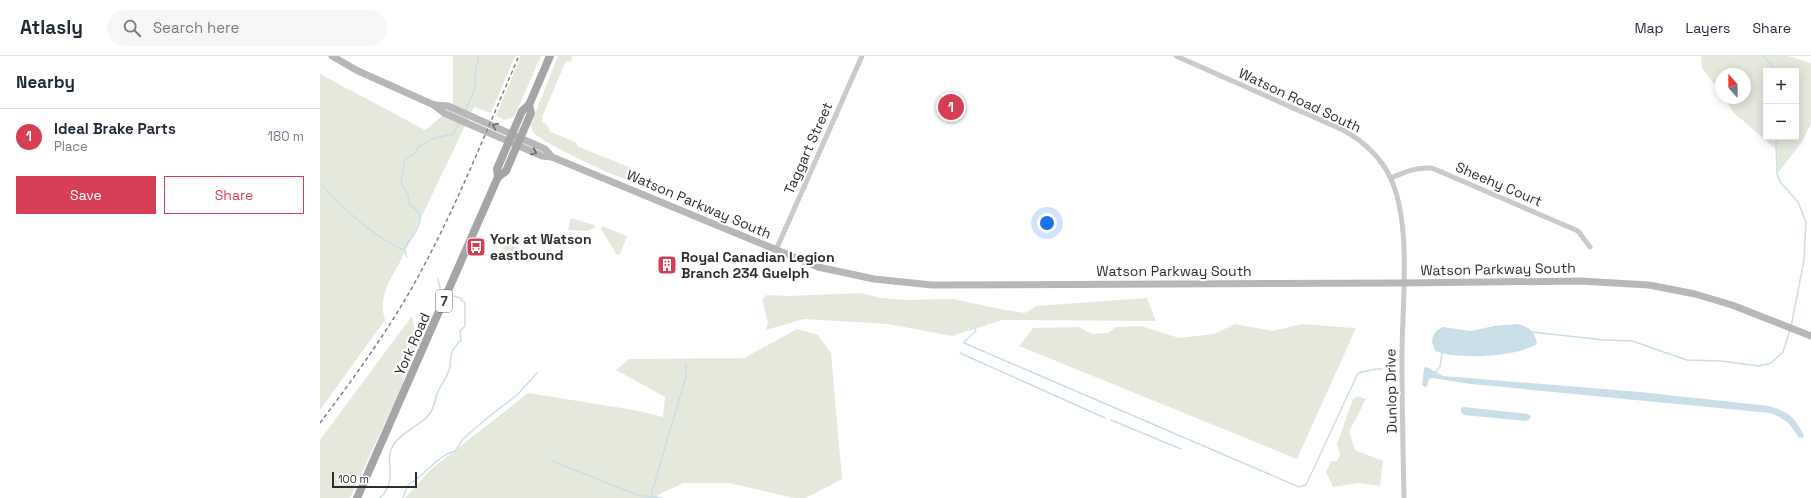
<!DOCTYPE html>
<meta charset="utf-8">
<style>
:root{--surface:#fff;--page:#f6f6f7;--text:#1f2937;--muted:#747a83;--line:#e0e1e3;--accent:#d53e54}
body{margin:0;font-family:"Space Grotesk",sans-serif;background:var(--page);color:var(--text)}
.controls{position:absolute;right:12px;top:12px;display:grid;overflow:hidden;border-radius:0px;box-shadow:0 2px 10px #0003}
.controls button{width:36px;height:36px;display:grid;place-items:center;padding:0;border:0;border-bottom:1px solid var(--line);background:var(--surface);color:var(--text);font:20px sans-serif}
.compass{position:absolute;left:1395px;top:12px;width:36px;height:36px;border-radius:50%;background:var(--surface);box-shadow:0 2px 10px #0003;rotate:339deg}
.scale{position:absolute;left:12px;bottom:10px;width:85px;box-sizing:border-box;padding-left:4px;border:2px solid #2d2d2d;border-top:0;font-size:11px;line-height:14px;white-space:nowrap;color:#2d2d2d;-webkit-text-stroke:3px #fff;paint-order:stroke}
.you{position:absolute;left:727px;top:167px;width:14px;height:14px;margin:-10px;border:3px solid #fff;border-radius:50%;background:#1a73e8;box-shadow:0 0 0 6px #1a73e833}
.badge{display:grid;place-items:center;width:26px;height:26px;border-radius:50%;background:var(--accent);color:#fff;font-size:13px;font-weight:700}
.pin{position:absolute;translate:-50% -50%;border:2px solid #fff;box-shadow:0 1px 4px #0006}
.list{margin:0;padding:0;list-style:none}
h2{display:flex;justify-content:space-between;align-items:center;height:52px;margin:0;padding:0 16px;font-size:17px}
h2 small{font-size:13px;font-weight:400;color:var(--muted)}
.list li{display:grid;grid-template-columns:26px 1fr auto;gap:12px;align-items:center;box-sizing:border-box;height:56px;padding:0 16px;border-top:1px solid var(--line)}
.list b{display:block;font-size:15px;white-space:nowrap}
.list p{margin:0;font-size:13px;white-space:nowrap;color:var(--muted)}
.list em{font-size:13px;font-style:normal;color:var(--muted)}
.actions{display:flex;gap:8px;padding:12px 16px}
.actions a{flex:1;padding:9px 0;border:1px solid var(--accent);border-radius:0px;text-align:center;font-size:14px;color:var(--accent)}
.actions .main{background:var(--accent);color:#fff}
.icon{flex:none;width:22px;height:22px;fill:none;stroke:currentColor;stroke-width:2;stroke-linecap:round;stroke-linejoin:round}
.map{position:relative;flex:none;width:1491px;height:442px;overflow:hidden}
header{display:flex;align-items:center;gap:24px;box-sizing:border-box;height:56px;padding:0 20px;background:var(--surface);border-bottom:1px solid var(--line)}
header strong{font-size:19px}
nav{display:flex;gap:22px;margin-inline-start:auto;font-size:14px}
.search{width:280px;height:36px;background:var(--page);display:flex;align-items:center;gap:10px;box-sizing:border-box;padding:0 14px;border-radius:22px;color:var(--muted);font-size:15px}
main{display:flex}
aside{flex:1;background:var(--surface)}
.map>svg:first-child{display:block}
</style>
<header>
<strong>Atlasly</strong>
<div class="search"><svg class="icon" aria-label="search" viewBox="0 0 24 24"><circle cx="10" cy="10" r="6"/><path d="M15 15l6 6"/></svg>Search here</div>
<nav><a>Map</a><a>Layers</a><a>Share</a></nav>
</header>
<main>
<aside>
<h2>Nearby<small></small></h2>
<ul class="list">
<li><span class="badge">1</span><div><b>Ideal Brake Parts</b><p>Place</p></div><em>180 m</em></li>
</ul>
<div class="actions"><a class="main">Save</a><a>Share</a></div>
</aside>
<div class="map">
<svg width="1491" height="442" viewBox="0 0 1491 442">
<rect width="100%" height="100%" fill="#fff"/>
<g fill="#e4e9dc" fill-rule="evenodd">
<path d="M133 0H195L171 57 154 51 80 206C69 226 58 241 65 264L0 354V18L105 74 133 51Z"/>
<polygon points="201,0 221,0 194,61 184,64 176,59"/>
<path d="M238 0H252L251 6 246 5 222 61 223 62 222 66 226 68 231 76 257 87V90L316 114 320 122 318 127C305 126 222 87 214 77 212 75 211 71 211 68Z"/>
<path d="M1381 0H1468L1491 7V68L1481 87 1458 117 1457 94 1414 57 1404 42H1425V18H1401V37L1382 12ZM1446 15H1476V81H1446Z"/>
<polygon points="251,162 274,169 275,172 267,175 248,174"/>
<polygon points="282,170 307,180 300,198 297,199 281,173"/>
<polygon points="186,187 218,201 219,202 214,206 185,206 183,190"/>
<polygon points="542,237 560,242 585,244 633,243 680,253 705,257 716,250 827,242 836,265 682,264 632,280 568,268 484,263 446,274 448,267 442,243 447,239 468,240"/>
<polygon points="92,260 96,281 82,330 30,442 0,442 0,384"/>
<polygon points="915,268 953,275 982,268 1036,272 977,403 699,290 713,272 759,271 772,278 788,277 796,271 821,270 859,282 894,278"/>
<polygon points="477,273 498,279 511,297 522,423 486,442 474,442 409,427 363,427 338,439 336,442 85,442 110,414 208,337 314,354 343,361 345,341 296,314 309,303 424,302"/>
<polygon points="1038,340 1046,343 1029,376 1035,394 1063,405 1060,430 1039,427 1013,431 1006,416 1011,405 1017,405 1020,399 1017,388 1033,343"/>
</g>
<g fill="#cadee8">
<path d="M1197 268C1208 270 1215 275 1217 288 1196 301 1137 304 1115 295L1112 286 1113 280 1116 275 1123 271 1151 275 1174 270Z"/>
<path d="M1107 311 1123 320 1320 336 1449 350C1470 357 1473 359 1484 379L1483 382 1478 381C1471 368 1464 362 1450 357L1151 328 1112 322 1109 323 1107 330 1105 331 1102 329 1104 312Z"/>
<polygon points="1144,351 1208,358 1211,360 1210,363 1206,365 1144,359 1141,356 1141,352"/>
</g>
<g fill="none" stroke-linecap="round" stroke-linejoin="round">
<g stroke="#cadee8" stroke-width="1.5">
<polyline points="1443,0 1457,15"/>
<polyline points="145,56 156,29 154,25 156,21 154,18 156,15 156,9 159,6 157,0"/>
<polyline points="1457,81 1456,87 1457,118 1461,127 1478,146 1486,166 1484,204 1471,271"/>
<path d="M0 127C24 153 51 179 83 194"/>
<path d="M87 201 84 194C92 178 113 162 89 148L88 139 81 126 85 104 95 97 98 91 115 82 133 78 140 66"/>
<polyline points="118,223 120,232"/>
<polyline points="655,272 656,275 644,286 644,287 979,431 986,429 1038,317 1056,313 1062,313"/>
<polyline points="1212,276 1284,284 1312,285 1367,304 1401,305 1439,310 1451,307 1463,296 1470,274"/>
<polyline points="640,297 785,362"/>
<polyline points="1115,316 1120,311 1122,297"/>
<polyline points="791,364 861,393"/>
<polyline points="232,405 317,439 331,441"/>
<path d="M60 442C80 422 62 405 74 388 83 374 102 370 111 356 114 351 115 344 117 338 120 329 128 321 130 311 131 306 130 301 132 296 134 291 138 288 141 284L140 275 145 270V247L140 242 134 240"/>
<polyline points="83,442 88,429 98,422 118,404 127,398 135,395 143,383 167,362 197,339 217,317"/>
<polyline points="342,442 332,441 332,436 366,320 366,308"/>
</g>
<g stroke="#cacaca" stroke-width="5">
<path d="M856 0 1023 74C1043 85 1061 101 1071 123 1092 170 1082 247 1082 300 1082 347 1083 395 1084 442"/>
<path d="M1071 122C1085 116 1096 111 1112 112L1258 175 1270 191"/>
<polyline points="456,194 542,0"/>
</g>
<g stroke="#b7b7b7" stroke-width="7">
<polyline points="12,0 36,14 114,49 124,57 222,100 232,101 498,211 554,223 612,229 1083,227 1260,225 1329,229 1375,238 1412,249 1491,280"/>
<polyline points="114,49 128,50 225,93 232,101"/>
</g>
<g stroke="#a5a5a5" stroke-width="8">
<polyline points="178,121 186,115 211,57 209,49"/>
<polyline points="37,442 178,121 177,113 202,55 209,49 230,0"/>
</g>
<path stroke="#828282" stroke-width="1.5" stroke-dasharray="4 3" stroke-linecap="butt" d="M0 367C30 327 60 286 86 242 131 165 163 82 199 0"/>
</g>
<defs><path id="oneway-chevron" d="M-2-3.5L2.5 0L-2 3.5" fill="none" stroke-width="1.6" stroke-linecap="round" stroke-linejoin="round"/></defs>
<g stroke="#6b6b6b">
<use href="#oneway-chevron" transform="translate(175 70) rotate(-156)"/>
<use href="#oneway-chevron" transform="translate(214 96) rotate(23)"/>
</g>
<defs>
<symbol id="bus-square" viewBox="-11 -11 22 22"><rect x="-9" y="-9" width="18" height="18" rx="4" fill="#d53e54" stroke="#fff"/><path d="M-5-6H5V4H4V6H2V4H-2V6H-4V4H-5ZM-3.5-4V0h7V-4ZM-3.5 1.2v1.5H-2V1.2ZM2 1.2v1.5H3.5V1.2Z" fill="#fff"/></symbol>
<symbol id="building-square" viewBox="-11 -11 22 22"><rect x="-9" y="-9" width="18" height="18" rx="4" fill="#d53e54" stroke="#fff"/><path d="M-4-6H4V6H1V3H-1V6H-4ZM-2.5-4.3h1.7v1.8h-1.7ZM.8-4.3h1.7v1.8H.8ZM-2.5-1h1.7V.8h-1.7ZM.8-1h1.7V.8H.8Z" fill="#fff"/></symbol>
</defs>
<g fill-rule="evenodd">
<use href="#bus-square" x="145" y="180" width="22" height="22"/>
<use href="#building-square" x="336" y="198" width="22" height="22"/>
</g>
<g text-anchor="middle" stroke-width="4" stroke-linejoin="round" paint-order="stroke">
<rect fill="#fff" stroke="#6c6c6c" stroke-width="1" x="116" y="234" width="16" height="22" rx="3"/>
<g font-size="13" font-weight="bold" fill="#2d2d2d">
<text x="124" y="250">7</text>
</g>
<g font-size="14" fill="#2d2d2d" stroke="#fff">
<text transform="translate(980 44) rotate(25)" y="5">Watson Road South</text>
<text transform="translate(488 92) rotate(-66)" y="5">Taggart Street</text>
<text transform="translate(1179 128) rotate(23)" y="5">Sheehy Court</text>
<text transform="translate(379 148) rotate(23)" y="5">Watson Parkway South</text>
<text transform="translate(1178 213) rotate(-1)" y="5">Watson Parkway South</text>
<text x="854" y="220">Watson Parkway South</text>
<text transform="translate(92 288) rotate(-66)" y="5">York Road</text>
<text transform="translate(1071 335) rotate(-91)" y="5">Dunlop Drive</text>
</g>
<g font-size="14" font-weight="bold" fill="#2d2d2d" stroke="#fff" text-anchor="start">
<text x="170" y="188">York at Watson<tspan x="170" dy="16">eastbound</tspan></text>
<text x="361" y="206">Royal Canadian Legion<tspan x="361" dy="16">Branch 234 Guelph</tspan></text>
</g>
</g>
</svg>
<div class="controls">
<button>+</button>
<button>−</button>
</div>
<svg class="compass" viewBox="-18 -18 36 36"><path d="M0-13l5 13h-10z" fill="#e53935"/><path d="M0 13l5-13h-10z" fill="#747a83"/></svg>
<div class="scale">100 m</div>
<div class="you"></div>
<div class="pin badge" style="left:631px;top:51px">1</div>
</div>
</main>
